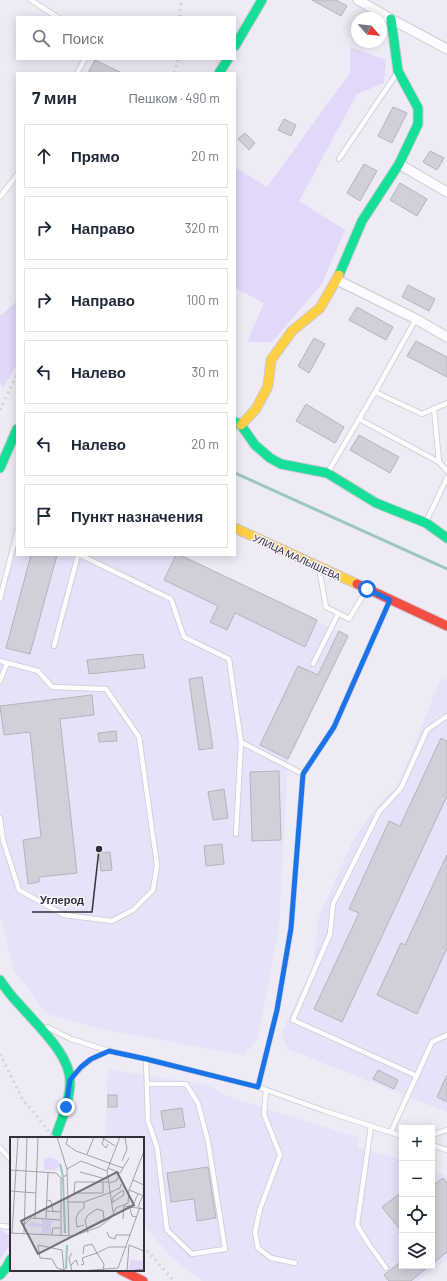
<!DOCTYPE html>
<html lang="ru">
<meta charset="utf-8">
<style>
:root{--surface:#fff;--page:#f6f6f7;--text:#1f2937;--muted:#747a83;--line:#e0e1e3}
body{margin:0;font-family:Barlow,sans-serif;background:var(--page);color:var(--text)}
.controls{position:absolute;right:12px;bottom:12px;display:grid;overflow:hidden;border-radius:0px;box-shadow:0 2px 10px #0003}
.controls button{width:36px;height:36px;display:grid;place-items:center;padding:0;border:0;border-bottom:1px solid var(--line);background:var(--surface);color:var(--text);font:20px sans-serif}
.compass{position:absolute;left:351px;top:12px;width:36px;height:36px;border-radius:50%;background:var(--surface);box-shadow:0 2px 10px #0003;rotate:117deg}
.stop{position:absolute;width:12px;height:12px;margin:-9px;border:3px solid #1a73e8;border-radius:50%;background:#fff}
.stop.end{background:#1a73e8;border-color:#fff;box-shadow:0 1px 4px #0008}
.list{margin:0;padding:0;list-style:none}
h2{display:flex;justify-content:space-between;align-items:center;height:52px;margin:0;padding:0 16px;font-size:17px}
h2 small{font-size:13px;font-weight:400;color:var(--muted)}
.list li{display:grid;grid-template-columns:26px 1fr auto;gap:12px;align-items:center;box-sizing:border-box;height:64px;margin:0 8px 8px;padding:0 8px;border:1px solid var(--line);border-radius:0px}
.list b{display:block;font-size:15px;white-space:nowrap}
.list em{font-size:13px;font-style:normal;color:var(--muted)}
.icon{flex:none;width:22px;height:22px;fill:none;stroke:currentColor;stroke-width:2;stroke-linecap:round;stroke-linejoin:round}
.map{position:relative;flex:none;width:447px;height:1281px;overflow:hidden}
.search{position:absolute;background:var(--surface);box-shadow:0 2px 10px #0003;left:16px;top:16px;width:220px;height:44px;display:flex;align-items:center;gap:10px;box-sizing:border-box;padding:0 14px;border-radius:0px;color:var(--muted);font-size:15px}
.panel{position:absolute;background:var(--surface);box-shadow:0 2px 10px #0003;left:16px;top:72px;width:220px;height:484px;border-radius:0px}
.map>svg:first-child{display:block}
</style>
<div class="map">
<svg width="447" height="1281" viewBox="0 0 447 1281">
<rect width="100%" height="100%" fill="#eeebf7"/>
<g fill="#e7e2f8">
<polygon points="17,543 17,555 180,555 348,636 288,759 279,928 258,1038 244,1055 101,1029 47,1014 14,970 0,916 0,607"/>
<polygon points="441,678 447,681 447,1112 288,1049 281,1034 313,966 318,920 353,840 375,808 398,785"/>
<polygon points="108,1069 207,1085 232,1098 360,1138 357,1147 402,1160 402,1266 432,1266 432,1171 447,1176 447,1259 418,1281 202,1281 170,1256 143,1224 143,1138 105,1138"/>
</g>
<g fill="#e1d8fa">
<polygon points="350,47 386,60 384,83 357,94 299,201 345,230 322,284 272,342 247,342 264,303 235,288 235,167 267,187 350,73"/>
<polygon points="17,301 17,364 3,388 0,382 0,316"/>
<polygon points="0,1229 11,1237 11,1244 0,1258"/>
</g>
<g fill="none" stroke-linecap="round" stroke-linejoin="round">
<polyline stroke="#9cc7bc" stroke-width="3" points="235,473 447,569"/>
</g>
<g fill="#d1cfd9" stroke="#b5b3bc">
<polygon points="312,0 336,0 347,6 341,16"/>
<polygon points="95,60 122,73 88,73"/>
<polygon points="393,107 407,113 392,143 378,136"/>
<polygon points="284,119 296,125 291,136 278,130"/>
<polygon points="245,133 255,143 249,150 238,139"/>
<polygon points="430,151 444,158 437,170 423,162"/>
<polygon points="364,164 377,171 360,201 347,193"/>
<polygon points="400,183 427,199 417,216 390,200"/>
<polygon points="408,285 435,299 429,311 402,297"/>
<polygon points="357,307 393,327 386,340 349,320"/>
<polygon points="314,338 325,344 309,373 298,366"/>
<polygon points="416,341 447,357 447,377 407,356"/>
<polygon points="306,404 344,427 335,443 296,421"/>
<polygon points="359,435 399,457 390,473 350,450"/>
<polygon points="31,555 57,555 30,654 6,648"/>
<polygon points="176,555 180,555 317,620 305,647 235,613 227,630 210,622 218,606 164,580"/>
<polygon points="339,631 348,636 288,759 260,745 298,666 318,675"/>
<polygon points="143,654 145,668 89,674 87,660"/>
<polygon points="202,677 213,748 199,750 189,679"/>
<polygon points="92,695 94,715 60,719 77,873 39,877 39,882 28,884 23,840 41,837 30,732 4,735 0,706"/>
<polygon points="116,731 117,741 99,742 98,733"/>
<polygon points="441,738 447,741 447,796 342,1022 314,1009 359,913 349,909 389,821 400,826"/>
<polygon points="279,771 281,840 252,841 250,772"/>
<polygon points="224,789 228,818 213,820 208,792"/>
<polygon points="222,844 224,864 206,866 204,846"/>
<polygon points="110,852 112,870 101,871 99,853"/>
<polygon points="447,855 447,948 417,1014 377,995 401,943 405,945"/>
<polygon points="378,1070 398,1080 394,1089 373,1079"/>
<polygon points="447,1075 447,1102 437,1097"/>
<rect x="108" y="1095" width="9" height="12"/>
<polygon points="182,1108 185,1127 164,1130 161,1111"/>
<polygon points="208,1167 216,1218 197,1221 194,1199 171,1202 167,1173"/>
<polygon points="443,1178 447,1183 447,1252 432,1264 432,1186"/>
<polygon points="402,1192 402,1232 382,1207"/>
<polygon points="402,1261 402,1266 429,1266 411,1281 389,1281 384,1275"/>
</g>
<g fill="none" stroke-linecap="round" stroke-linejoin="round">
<defs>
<g id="lane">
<polyline points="31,0 57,17"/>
<polyline points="77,73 85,59"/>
<polyline points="339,159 397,73"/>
<polyline points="0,197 17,175"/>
<polyline points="375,392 422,414 447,403"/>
<polyline points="434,408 439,462 447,471"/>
<polyline points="359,419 439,462"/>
<polyline points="328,472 375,392 416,319"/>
<polyline points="426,522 447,478"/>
<polyline points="80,555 171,599 184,637 229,659 241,742 303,774"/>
<polyline points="319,568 326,607 349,619 367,589"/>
<polyline points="0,599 17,532"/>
<polyline points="54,646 78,555"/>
<polyline points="0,661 38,671 52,687 106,689 139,737 157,865 153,890 133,910 112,921 64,915 19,890 3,840 0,818"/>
<polyline points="313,664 338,614"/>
<polyline points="0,681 7,663"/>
<polyline points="236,834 241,742"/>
<polyline points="47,1027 71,1039 109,1051 146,1059 258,1087 325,1111 402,1136"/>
<polyline points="146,1059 148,1121 157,1147 167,1230 192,1254 225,1249 208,1141 198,1103 186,1084 148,1084"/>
<polyline points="417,1076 293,1020 330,934 333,904 379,812 401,788 427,730 447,716"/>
<path d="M73 1077C85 1062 92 1058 109 1051"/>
<polyline points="258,1087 277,1010 291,928 303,774 334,727 390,600"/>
<polyline points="266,1090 264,1114 280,1155 260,1209 255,1232 258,1248 271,1258 295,1263"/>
<polyline points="371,1126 357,1225 368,1243 386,1268"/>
<polyline points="391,1132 432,1042 447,1035"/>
<polyline points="432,1135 447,1130"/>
<polyline points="432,1145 447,1150"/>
<polyline points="0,1148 11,1160"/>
<polyline points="0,1226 11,1227"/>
</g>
<g id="street">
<polyline points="358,0 391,19 447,49"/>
<polyline points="399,164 447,192"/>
<polyline points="337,280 416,319 447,337"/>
</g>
<g id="fast">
<polyline points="235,46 262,0"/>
<polyline points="219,73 228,59"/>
<polyline points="339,275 362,221 399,164 418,124 418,108 398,71 391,19"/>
<polyline points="235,422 241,425 255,445 270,458 281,464 327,473 376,503 426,523 447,538"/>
<polyline points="0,468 17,429"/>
<path d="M0 980C6 989 12 997 19 1004 35 1023 71 1055 70 1082 70 1101 61 1121 55 1138"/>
<polyline points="0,1275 6,1268 11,1259"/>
</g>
<g id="slow">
<polyline points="241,425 256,409 268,386 271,360 292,331 320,308 339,275"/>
<polyline points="235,528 357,584"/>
</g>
<g id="jam">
<polyline points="357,584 447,626"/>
<polyline points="121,1270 143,1281"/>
</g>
</defs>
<use href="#lane" stroke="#ccc9d3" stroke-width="6"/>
<use href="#street" stroke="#ccc9d3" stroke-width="11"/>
<use href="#fast" stroke="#ccc9d3" stroke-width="11"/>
<use href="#slow" stroke="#ccc9d3" stroke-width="11"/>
<use href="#jam" stroke="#ccc9d3" stroke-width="11"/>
<use href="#lane" stroke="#fcfcfe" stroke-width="4.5"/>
<use href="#street" stroke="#fcfcfe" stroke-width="9"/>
<use href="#fast" stroke="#16e098" stroke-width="9"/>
<use href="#slow" stroke="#ffcf43" stroke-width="9"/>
<use href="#jam" stroke="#f24e42" stroke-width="9"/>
<g stroke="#d4d4d8" stroke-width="3" stroke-dasharray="2 4" stroke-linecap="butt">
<polyline points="180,17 181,0"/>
<polyline points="174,73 178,59"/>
<polyline points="0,410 17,374"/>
<polyline points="0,1054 22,1098 54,1138"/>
<polyline points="143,1246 174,1281"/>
</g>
</g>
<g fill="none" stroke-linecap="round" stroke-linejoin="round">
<polyline stroke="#1a73e8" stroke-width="5" points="66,1107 70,1080 81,1067 91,1059 109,1051 146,1059 258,1087 277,1010 291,928 303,774 334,727 390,600 367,589"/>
</g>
<g text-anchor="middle" stroke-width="3" stroke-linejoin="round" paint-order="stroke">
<g font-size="10" fill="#333039" stroke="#f7f4fe">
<text transform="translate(297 557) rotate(25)" y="4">УЛИЦА МАЛЫШЕВА</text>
</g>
</g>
<g transform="translate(10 1137)">
<rect width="134" height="134" fill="#eeebf7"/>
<path d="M40 20 47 23 50 29 44 33H34V22ZM32 82 43 84 44 85 41 86V97H31L32 90 18 89 20 85 32 87ZM121 123 134 124V134H118Z" fill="#e1d8fa"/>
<path fill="none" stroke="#9cc7bc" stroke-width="2" d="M50 27 53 39M53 41 55 96M56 132 57 108"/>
<path fill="none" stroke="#a3a0ab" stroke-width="1" d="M47 0 57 32 59 99M58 0 56 7 66 14 113 31M91 0 105 9M111 0 115 1 117 12 112 24M94 1 92 7 96 11 98 7M77 17 84 0M98 31 110 36 119 21M57 32 71 24 97 34M0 33 46 36 51 41M70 35 96 42M123 43 134 48M93 45V56H64L65 45H98M98 46 106 44 108 40M119 53 134 59M0 54 26 56M99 56 110 51 111 47M37 63 41 64 43 74M58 65H74L99 56M102 66 106 63 114 58 113 53 103 60V65M119 68 122 79 127 80M123 68 128 57M128 70 133 58M36 74 51 75M103 75 97 34 110 0M25 81 28 0M36 81 38 36M113 82 114 69 134 72M15 87 21 81 50 83M74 88 67 90 66 81 69 75 74 71V65M77 91 94 82 93 74 87 72 78 78 75 83 78 96M97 95 99 100 105 102 106 98H121M0 96 63 99 89 90 101 81 106 71 118 66 119 53 134 14M2 96 8 0M14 97 17 0M42 97 43 91H51M51 98V41L57 38M119 108 134 114M73 117 74 109 82 107 87 116 99 110H117M61 128 66 123 68 128M71 128 74 127 72 121 87 116 94 127 93 134M54 133 52 113 28 108 30 121 42 122 47 131 58 134M62 134 59 121 62 116M71 134 108 131 130 70M117 134 119 108M119 134 134 132"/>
<path fill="#74717c" fill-opacity="0.15" stroke="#74717c" stroke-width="2" d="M107 35 124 68 28 117 11 84Z"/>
<rect width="134" height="134" fill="none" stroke="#333039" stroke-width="2"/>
</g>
<path fill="none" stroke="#333039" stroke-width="1.5" d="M99 849L92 912H32"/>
<circle fill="#333039" stroke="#f7f4fe" stroke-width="1.5" cx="99" cy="849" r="4"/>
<g font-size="11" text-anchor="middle" font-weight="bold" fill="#333039" stroke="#f7f4fe" stroke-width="3" stroke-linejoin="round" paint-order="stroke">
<text x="62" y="904">Углерод</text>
</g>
</svg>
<div class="controls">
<button>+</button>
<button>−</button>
<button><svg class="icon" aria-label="locate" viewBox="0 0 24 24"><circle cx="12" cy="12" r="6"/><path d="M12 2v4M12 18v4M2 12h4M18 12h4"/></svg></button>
<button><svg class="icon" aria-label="layers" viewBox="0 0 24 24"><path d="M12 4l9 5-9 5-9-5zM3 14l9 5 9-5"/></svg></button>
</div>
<svg class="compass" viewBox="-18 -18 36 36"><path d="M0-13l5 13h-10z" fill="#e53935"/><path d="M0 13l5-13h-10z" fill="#747a83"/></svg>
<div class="stop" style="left:367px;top:589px"></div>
<div class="stop end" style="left:66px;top:1107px"></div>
<div class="search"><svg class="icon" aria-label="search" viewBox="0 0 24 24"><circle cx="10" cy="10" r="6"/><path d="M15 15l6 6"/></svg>Поиск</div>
<section class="panel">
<h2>7 мин<small>Пешком · 490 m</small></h2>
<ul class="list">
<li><svg class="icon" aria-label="ahead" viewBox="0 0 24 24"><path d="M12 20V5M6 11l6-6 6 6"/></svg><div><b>Прямо</b></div><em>20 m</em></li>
<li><svg class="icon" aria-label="right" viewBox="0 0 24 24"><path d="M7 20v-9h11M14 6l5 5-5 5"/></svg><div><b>Направо</b></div><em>320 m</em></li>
<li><svg class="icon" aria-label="right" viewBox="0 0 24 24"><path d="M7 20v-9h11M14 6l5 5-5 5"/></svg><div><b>Направо</b></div><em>100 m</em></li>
<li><svg class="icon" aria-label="left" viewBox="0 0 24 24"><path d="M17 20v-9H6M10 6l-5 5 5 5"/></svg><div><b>Налево</b></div><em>30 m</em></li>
<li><svg class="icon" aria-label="left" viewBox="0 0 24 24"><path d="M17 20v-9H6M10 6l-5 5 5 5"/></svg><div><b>Налево</b></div><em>20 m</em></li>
<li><svg class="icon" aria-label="arrive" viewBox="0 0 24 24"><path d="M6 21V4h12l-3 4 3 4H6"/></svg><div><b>Пункт назначения</b></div></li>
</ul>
</section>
</div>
